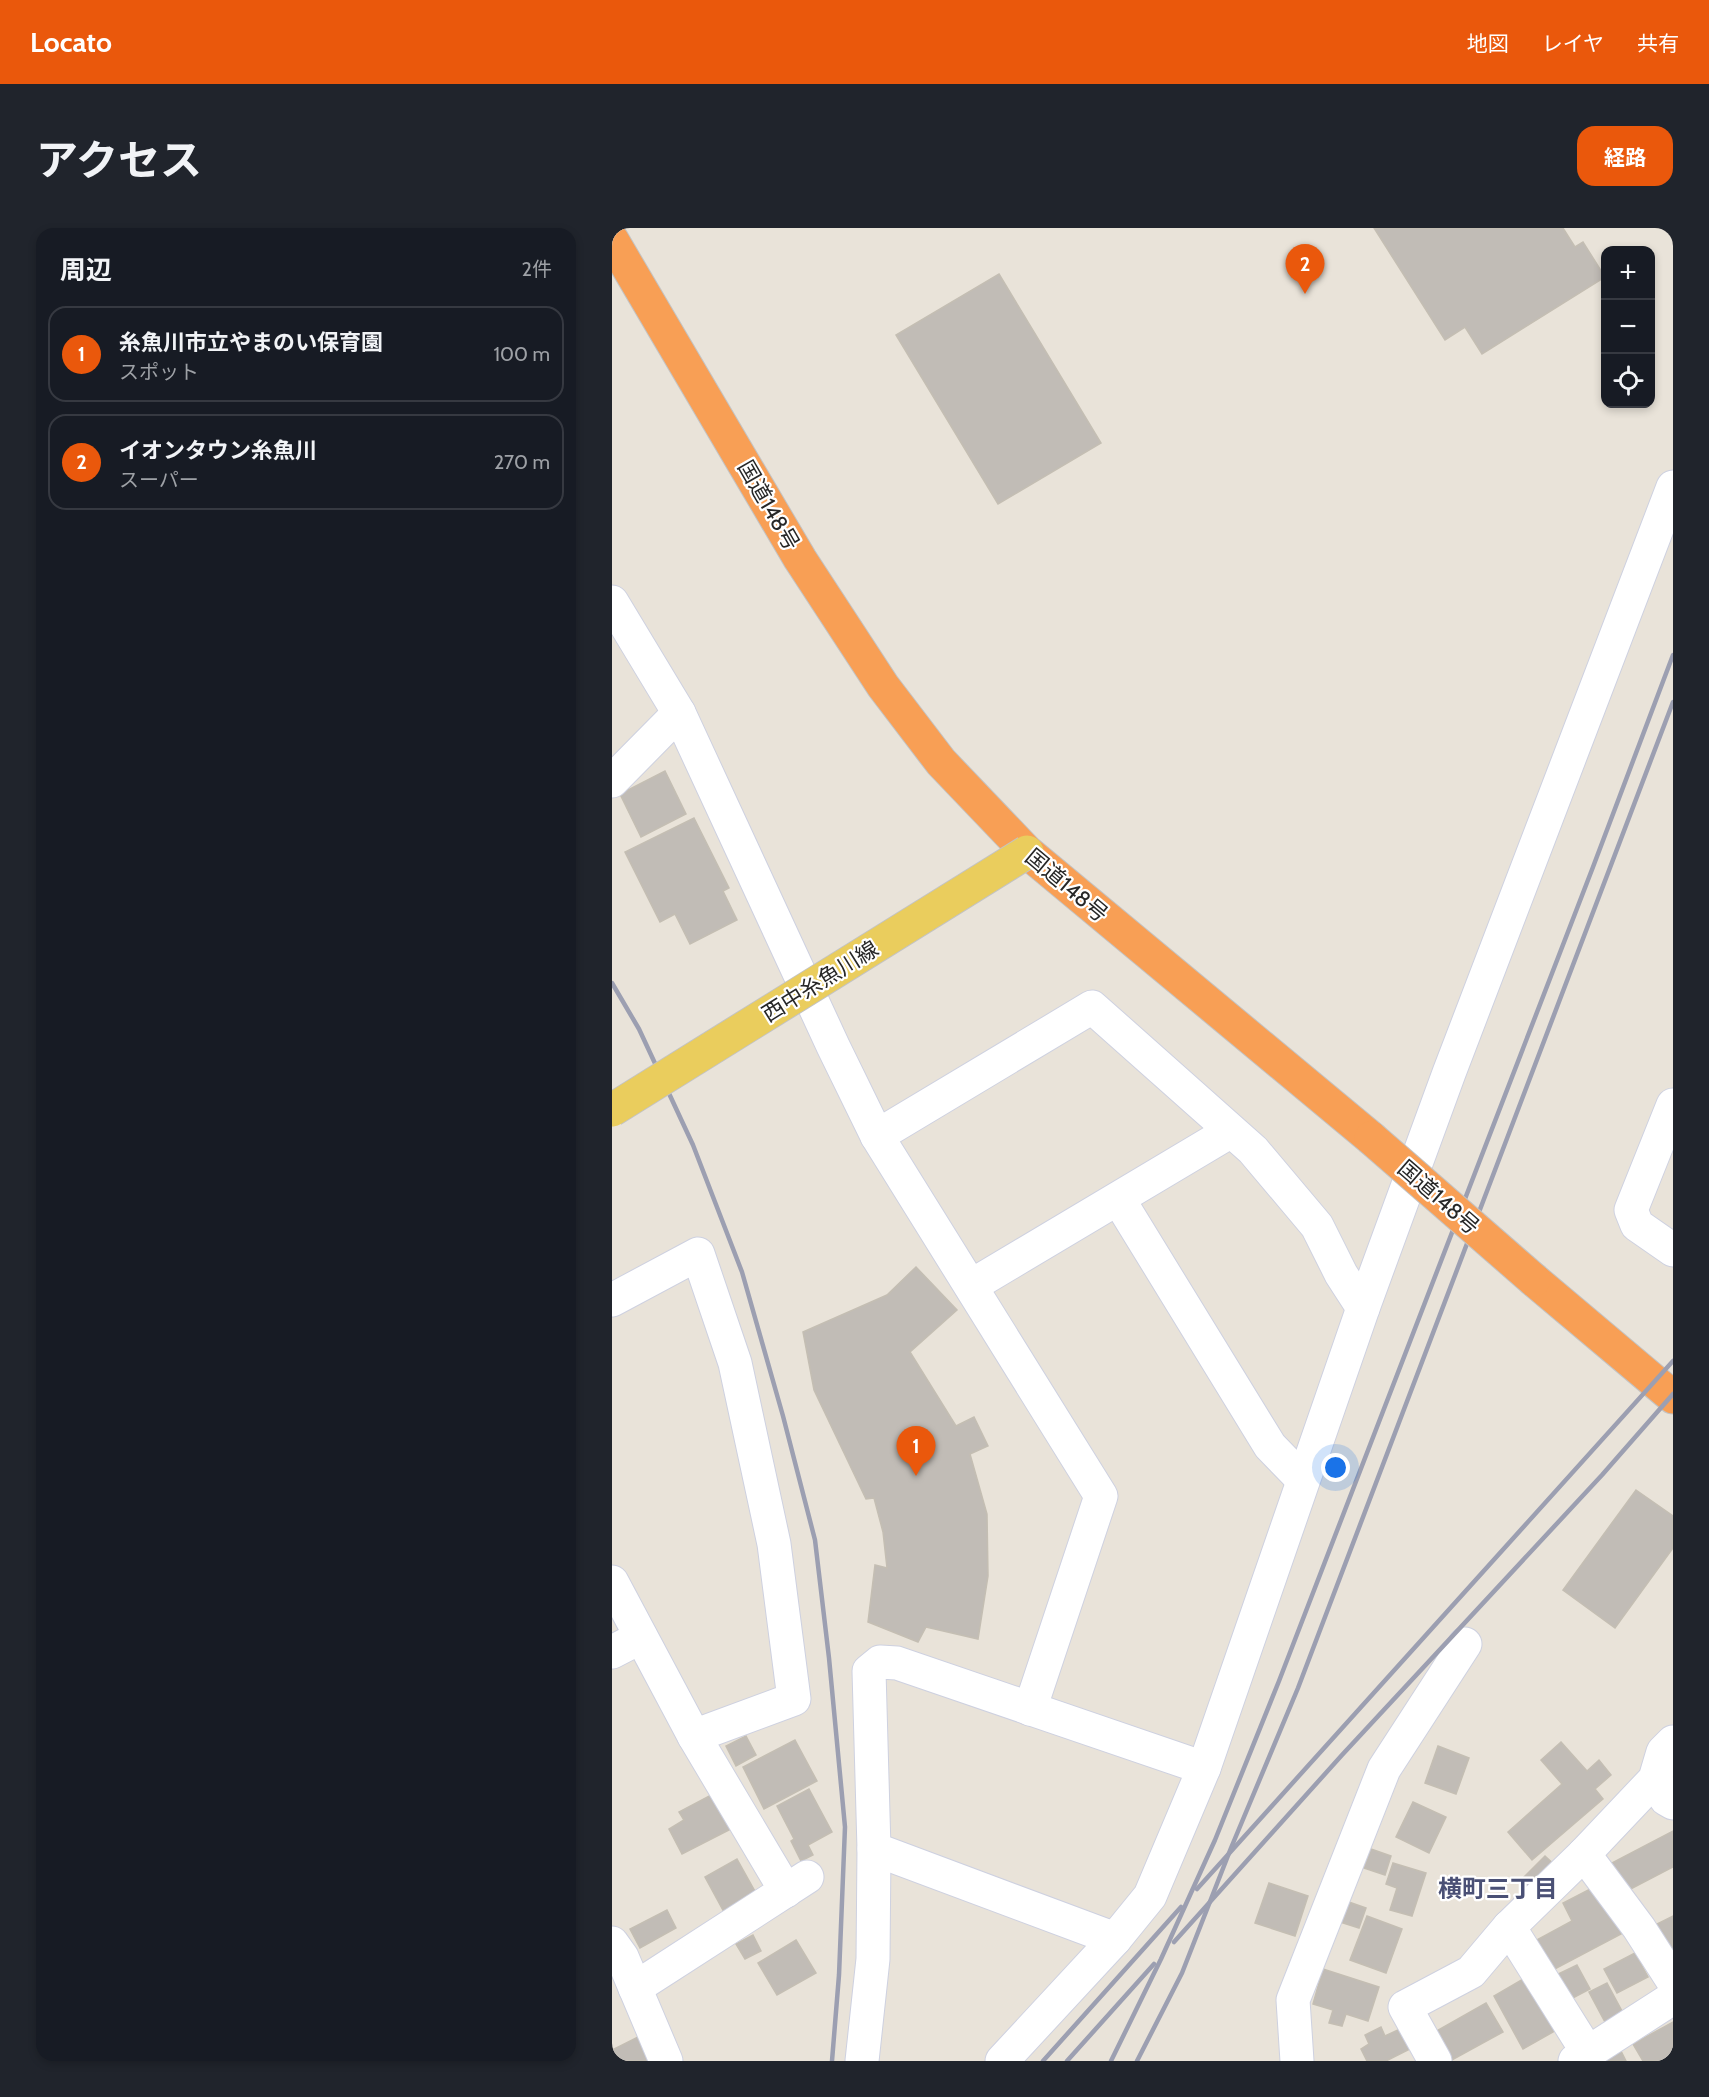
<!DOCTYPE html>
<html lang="ja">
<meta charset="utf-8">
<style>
:root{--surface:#171b24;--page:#20242c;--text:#f1f3f6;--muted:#9ea1a6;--line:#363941;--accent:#ea580c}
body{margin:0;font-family:Cabin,"Noto Sans JP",sans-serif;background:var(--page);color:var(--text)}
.controls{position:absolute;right:18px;top:18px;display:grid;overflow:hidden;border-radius:12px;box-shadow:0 3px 9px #0003}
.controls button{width:54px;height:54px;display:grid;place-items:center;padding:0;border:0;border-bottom:2px solid var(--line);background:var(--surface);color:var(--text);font:30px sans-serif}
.you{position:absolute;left:724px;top:1240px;width:21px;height:21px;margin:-15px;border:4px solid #fff;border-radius:50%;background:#1a73e8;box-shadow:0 0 0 9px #1a73e833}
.badge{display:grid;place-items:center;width:39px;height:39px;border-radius:50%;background:var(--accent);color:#fff;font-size:20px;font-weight:700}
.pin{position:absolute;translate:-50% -50px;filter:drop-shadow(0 2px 3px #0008)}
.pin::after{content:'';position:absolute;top:32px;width:21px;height:18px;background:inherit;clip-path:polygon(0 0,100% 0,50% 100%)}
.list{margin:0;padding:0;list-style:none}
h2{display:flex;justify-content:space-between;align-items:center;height:78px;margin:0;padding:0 24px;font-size:26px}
h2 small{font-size:20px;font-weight:400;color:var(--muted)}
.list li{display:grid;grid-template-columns:39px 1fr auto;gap:18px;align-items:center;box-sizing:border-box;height:96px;margin:0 12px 12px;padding:0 12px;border:2px solid var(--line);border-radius:18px}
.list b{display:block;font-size:22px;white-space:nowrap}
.list p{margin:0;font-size:20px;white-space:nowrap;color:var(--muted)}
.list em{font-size:20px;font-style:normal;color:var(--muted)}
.icon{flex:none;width:33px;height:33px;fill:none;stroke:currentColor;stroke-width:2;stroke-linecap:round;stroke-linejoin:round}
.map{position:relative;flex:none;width:1061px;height:1833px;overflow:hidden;border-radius:18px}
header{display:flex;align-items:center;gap:36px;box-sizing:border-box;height:84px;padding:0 30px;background:var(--accent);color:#fff}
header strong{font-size:28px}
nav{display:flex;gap:33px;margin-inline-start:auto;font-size:21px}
.intro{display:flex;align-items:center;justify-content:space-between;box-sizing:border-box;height:144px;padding:0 36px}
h1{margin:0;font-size:42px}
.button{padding:15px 27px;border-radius:18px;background:var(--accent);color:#fff;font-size:21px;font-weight:700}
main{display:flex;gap:36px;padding:0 36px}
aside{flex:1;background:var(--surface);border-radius:18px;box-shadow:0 3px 9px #0003}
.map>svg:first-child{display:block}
</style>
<header>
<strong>Locato</strong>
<nav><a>地図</a><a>レイヤ</a><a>共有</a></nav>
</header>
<div class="intro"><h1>アクセス</h1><a class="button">経路</a></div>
<main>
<aside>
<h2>周辺<small>2件</small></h2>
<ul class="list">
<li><span class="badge">1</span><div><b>糸魚川市立やまのい保育園</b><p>スポット</p></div><em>100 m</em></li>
<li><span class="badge">2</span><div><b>イオンタウン糸魚川</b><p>スーパー</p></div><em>270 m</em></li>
</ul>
</aside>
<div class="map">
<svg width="1061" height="1833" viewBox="0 0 1061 1833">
<rect width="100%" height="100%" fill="#e9e3d9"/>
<g fill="#c1bcb6" stroke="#c4beb3" stroke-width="1.5">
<polygon points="762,0 951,0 963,19 971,14 993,49 870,126 853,99 833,112"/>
<polygon points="387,46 489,215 386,276 284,107"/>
<polygon points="53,543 74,586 29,609 8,566"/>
<polygon points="82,590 117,660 111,663 125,692 78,716 63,686 48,694 13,624"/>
<polygon points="304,1039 345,1082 298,1124 344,1198 362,1189 376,1218 358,1226 375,1286 376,1348 366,1411 314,1399 306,1414 256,1394 263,1337 275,1340 271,1304 262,1270 254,1271 202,1162 191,1104 275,1067"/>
<polygon points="1024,1262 1061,1288 1061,1320 1003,1400 951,1362"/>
<polygon points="134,1508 144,1527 124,1538 114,1518"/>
<polygon points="183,1512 205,1553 152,1581 131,1539"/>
<polygon points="949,1514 975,1543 987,1532 999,1547 983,1561 991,1571 920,1632 896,1604 950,1556 929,1532"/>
<polygon points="826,1518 857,1530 844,1566 813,1555"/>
<polygon points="197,1561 220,1604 196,1617 201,1627 189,1633 179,1613 182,1611 165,1578"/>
<polygon points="103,1565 121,1600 70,1626 57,1601 72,1592 67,1584"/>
<polygon points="801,1574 834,1589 817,1625 784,1609"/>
<polygon points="1061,1603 1061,1639 1011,1665 996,1637"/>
<polygon points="759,1621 779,1628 773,1647 752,1640"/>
<polygon points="933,1628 948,1642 922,1669 907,1654"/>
<polygon points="125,1631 145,1667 112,1684 93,1649"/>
<polygon points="781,1635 814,1645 800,1688 778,1682 785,1660 774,1656"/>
<polygon points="657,1655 696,1668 683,1708 643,1695"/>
<polygon points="986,1657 1011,1705 937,1744 921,1714 960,1693 951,1675"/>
<polygon points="734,1673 754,1680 747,1700 728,1694"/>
<polygon points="55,1682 64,1700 28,1720 18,1701"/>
<polygon points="755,1688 790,1701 774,1745 738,1732"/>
<polygon points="1061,1688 1061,1730 1037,1700"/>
<polygon points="141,1707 149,1723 133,1731 124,1716"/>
<polygon points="184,1712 204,1745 165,1767 146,1735"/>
<polygon points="1023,1725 1036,1749 1005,1765 992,1741"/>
<polygon points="965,1737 978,1761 957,1772 944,1747"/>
<polygon points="711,1741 767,1759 756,1793 734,1786 730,1798 717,1795 721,1782 701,1776"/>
<polygon points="918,1747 948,1800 911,1821 882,1768"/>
<polygon points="995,1755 1011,1785 993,1794 977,1764"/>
<polygon points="874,1775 891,1804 838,1833 821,1805"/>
<polygon points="1061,1794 1061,1833 1031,1833 1021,1816"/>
<polygon points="769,1799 773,1808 788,1801 798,1821 774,1833 755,1833 749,1821 757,1816 753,1807"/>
<polygon points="28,1808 41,1833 0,1833 0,1822"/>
<polygon points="1007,1819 1014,1833 987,1833"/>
</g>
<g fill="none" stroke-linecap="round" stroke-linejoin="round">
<defs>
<g id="minor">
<polyline points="0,374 67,485 221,818 265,908 489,1268 418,1481"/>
<polyline points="0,553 67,485"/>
<polyline points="1061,877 1019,982 1025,997 1061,1022"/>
<polyline points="265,908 480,779 641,922 705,998 729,1046 751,1080"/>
<polyline points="507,972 658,1218 691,1252"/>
<polyline points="359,1058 619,903"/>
<polyline points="0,1072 86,1026 123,1135 162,1316 182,1471 82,1508"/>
<polyline points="0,1354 82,1508 174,1663"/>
<polyline points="0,1424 29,1409"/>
<polyline points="1043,1551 1054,1571 1061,1575"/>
<polyline points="262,1621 503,1711"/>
<polyline points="972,1626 1027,1700 1061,1753"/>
<polyline points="0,1715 10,1729 54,1833"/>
<polyline points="23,1760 195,1649"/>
<polyline points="976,1825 897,1699 972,1626 1043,1551 1051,1524 1061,1514"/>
<polyline points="250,1833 261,1731 262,1621 257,1443 268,1434 285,1435 592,1540"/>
<polyline points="390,1833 503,1711 538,1668 592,1540 751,1080 837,845 1061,259"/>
<polyline points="685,1833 681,1772 772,1541 853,1416"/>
<polyline points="823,1833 793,1779 859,1744 897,1699"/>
<polyline points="963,1833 1061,1770"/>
</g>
<g id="highway">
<polyline points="0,12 188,331 271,458 329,534 415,624 759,910"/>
<polyline points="922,1052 1061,1169"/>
</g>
</defs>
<use href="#minor" stroke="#ced1e0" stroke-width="35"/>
<use href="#highway" stroke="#c3c3c3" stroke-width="35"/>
<use href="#minor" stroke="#fff" stroke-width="33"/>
<use href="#highway" stroke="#f89f55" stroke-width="33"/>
<g stroke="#9c9fb1" stroke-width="4.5">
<polyline points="0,755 27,801 81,917 130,1044 171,1188 203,1312 217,1430 233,1599 227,1747 220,1833"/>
<polyline points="585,1661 1061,1133"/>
<polyline points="562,1714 730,1527 990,1247 1061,1166"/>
<polyline points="431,1833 569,1679"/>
<polyline points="455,1833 542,1736"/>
<polyline points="499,1833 549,1731 603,1612 667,1453 981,639 1061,427"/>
<polyline points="525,1833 570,1745 619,1620 686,1460 1061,474"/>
</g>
<defs>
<polyline id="major-bridge" points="0,882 415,624"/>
<polyline id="highway-bridge" points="759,910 922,1052"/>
</defs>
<use href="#major-bridge" stroke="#c3c3c3" stroke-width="35" stroke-linecap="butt"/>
<use href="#highway-bridge" stroke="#c3c3c3" stroke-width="35" stroke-linecap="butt"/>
<use href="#major-bridge" stroke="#eacd5d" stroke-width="33"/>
<use href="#highway-bridge" stroke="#f89f55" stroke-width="33"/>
</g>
<g text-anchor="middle" stroke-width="4.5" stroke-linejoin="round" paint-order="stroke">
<g font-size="22" fill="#272727" stroke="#fff">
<text transform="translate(157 277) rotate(60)" y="8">国道148号</text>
<text transform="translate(455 657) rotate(40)" y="8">国道148号</text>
<text transform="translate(208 753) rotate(-32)" y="8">西中糸魚川線</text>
<text transform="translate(827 969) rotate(41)" y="8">国道148号</text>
</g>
<g font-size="24" font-weight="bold" fill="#4a5075" stroke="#fff">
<text x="886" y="1669">横町三丁目</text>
</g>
</g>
</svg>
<div class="controls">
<button>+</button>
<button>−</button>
<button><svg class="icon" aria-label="locate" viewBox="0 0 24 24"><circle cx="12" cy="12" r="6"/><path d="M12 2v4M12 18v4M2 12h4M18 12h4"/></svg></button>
</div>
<div class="you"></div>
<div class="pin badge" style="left:304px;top:1248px">1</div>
<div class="pin badge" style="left:693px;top:66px">2</div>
</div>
</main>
